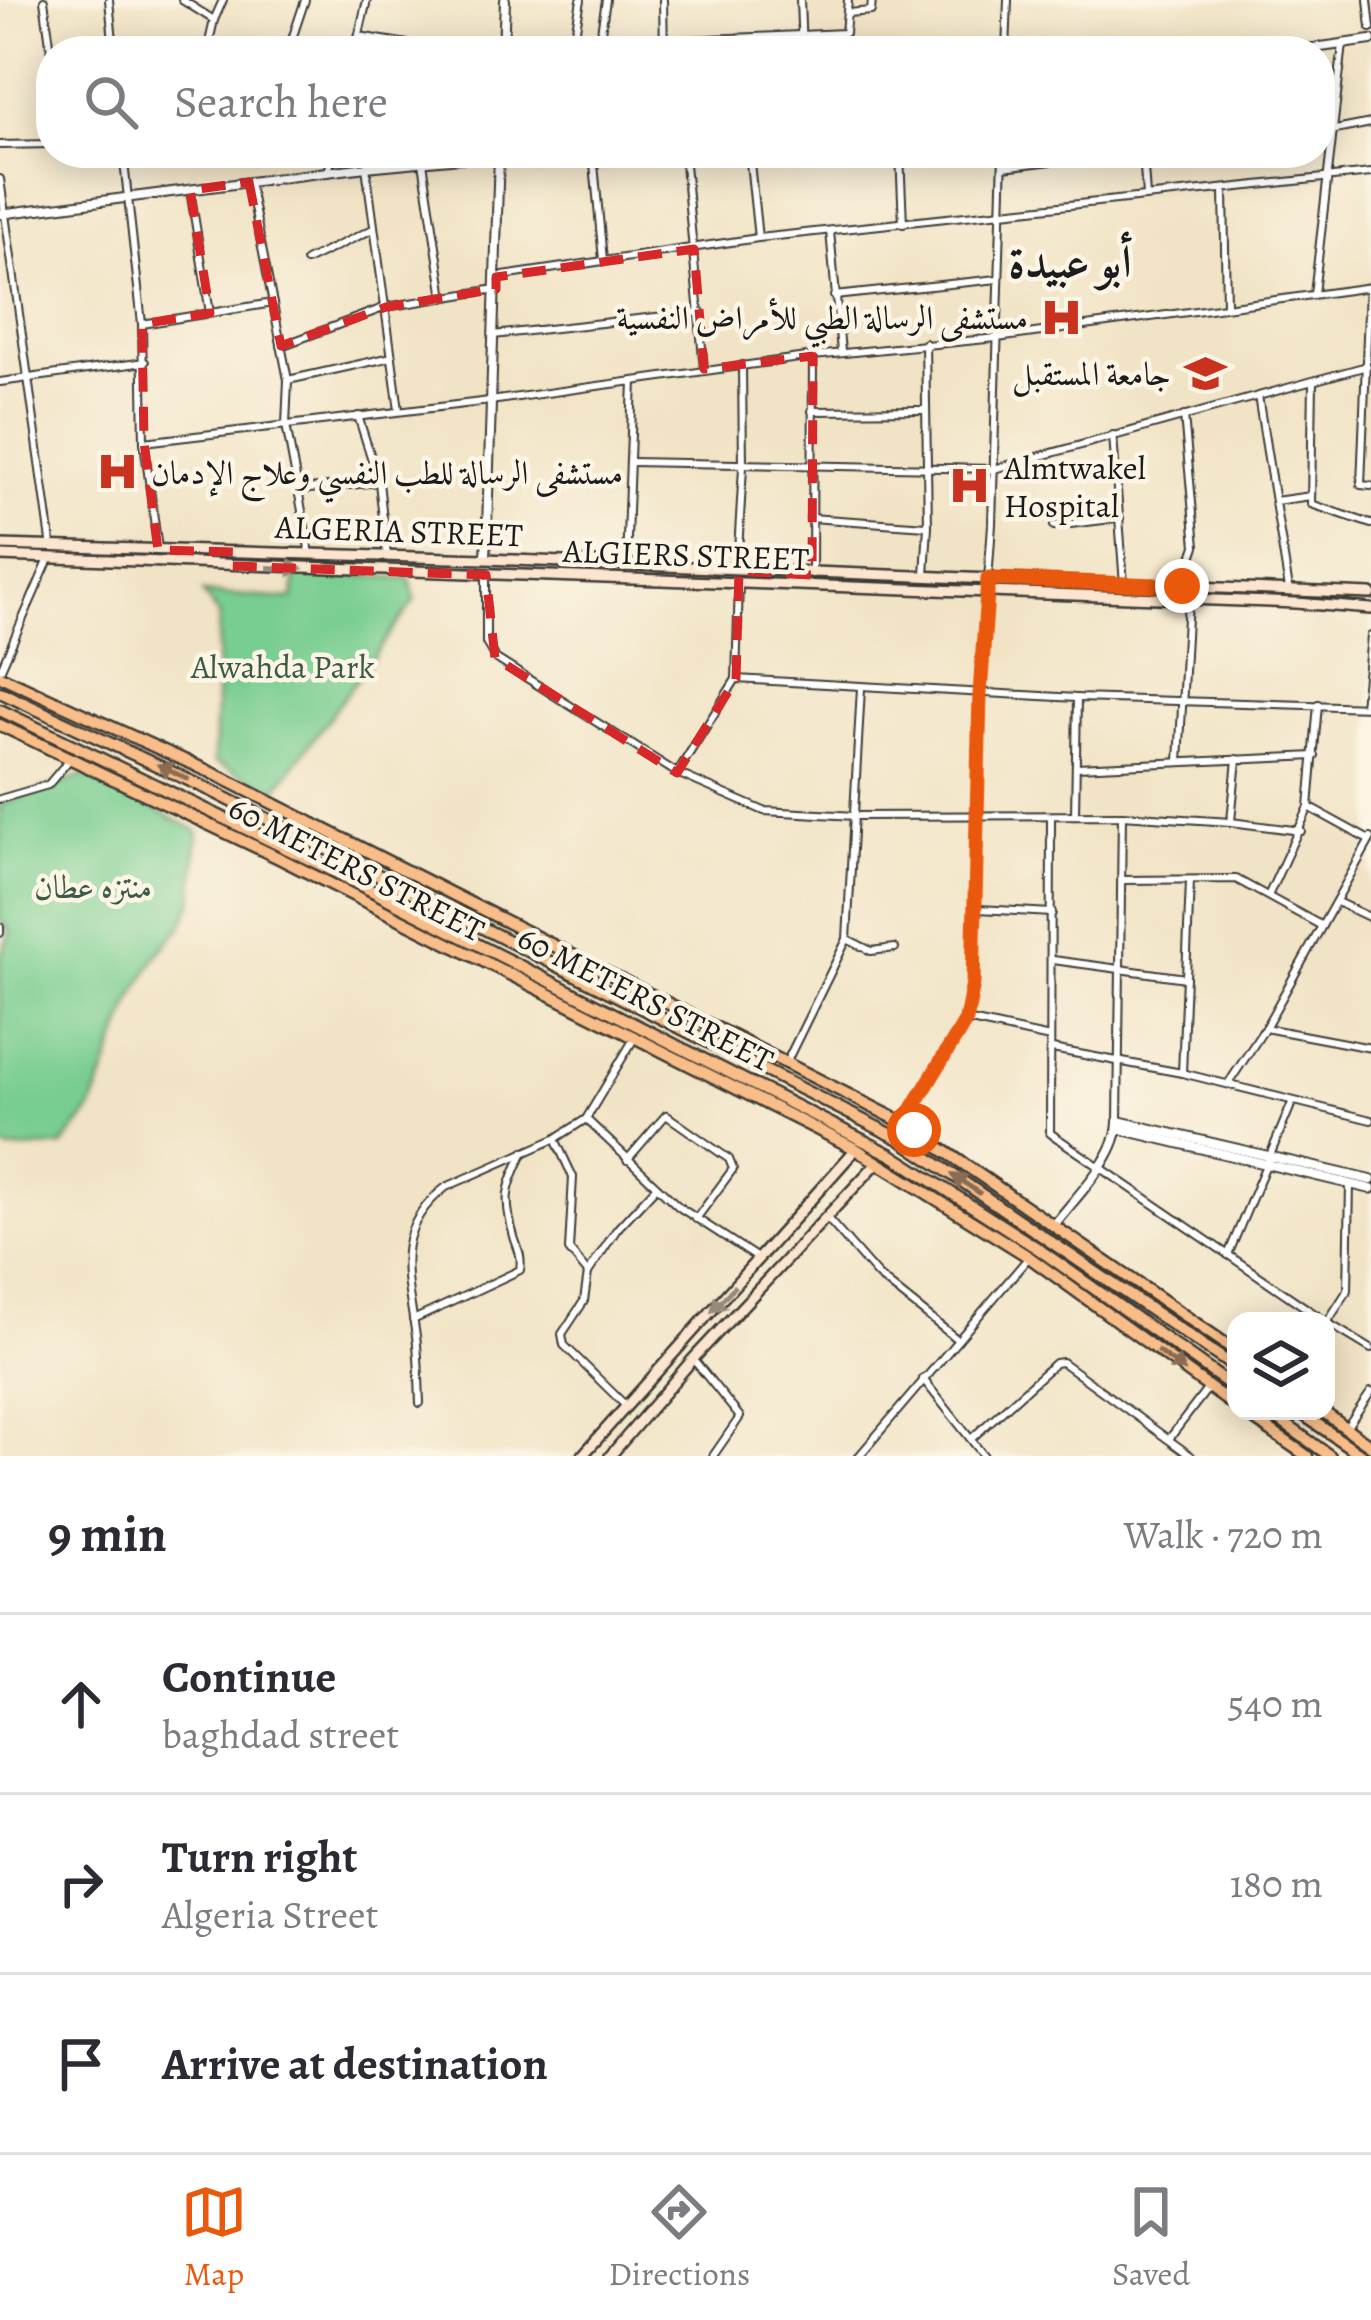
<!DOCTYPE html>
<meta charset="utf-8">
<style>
:root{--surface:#fff;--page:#f2f2f3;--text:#2b2b33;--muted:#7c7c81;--line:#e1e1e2;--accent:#ea580c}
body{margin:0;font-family:Alegreya,Amiri,serif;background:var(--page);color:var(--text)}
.controls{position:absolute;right:36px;bottom:36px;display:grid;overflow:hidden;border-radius:24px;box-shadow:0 6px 30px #0003}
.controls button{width:108px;height:108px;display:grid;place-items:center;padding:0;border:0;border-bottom:3px solid var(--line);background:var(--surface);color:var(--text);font:60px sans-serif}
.stop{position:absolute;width:36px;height:36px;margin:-27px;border:9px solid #ea580c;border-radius:50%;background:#fff}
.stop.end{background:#ea580c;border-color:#fff;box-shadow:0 3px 12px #0008}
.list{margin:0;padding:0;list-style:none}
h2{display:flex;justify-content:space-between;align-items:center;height:156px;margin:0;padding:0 48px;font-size:51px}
h2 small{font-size:39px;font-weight:400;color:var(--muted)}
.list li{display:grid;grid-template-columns:78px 1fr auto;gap:36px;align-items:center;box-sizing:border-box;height:180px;padding:0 48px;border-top:3px solid var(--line)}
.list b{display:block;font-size:45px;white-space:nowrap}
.list p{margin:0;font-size:39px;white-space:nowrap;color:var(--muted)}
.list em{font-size:39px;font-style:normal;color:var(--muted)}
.icon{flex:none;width:66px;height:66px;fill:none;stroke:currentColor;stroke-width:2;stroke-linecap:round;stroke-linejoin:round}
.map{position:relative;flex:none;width:1371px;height:1456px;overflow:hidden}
.search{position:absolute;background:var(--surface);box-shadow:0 6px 30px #0003;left:36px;right:36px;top:36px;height:132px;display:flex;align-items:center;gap:30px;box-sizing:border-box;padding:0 42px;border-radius:48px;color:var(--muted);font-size:45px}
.sheet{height:696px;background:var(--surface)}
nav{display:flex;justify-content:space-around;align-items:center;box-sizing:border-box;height:168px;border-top:3px solid var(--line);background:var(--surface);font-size:33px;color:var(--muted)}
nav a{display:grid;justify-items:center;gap:6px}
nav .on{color:var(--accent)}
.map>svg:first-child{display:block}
</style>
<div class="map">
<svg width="1371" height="1456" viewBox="0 0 1371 1456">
<rect width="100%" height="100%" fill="#fcf5e5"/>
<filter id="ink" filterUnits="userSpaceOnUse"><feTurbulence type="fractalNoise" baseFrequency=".00833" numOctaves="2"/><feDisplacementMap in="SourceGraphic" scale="24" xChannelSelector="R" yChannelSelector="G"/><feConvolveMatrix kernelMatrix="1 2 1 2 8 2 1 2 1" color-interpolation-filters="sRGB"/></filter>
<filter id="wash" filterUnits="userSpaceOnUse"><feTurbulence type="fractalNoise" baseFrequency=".004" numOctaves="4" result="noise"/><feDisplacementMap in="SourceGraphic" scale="48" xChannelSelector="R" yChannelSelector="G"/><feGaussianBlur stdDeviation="2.7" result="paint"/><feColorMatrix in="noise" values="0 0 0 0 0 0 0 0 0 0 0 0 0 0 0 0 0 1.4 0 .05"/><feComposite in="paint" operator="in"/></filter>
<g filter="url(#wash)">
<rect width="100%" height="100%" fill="#f1e3c5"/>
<g fill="#78cd90" stroke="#4a7456" stroke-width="3">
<polygon points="296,573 410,578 415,600 276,790 214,762 219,615 203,593 293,599"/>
<polygon points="85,775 198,831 193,901 181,928 157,955 134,995 91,1110 62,1146 10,1150 0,1145 0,957 10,932 0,919 0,805"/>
</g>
</g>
<g filter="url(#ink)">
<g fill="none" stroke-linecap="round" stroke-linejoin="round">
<defs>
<g id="minor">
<polyline points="44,0 51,51"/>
<polyline points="109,0 114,51"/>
<polyline points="182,0 214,20"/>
<polyline points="663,0 664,51"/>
<polyline points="800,0 802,51"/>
<polyline points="1368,0 1371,28"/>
<polyline points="848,13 871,11 872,0"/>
<polyline points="359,36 450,51"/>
<polyline points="664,41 845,33 848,0"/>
<polyline points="207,51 214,20 223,0"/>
<polyline points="288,51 305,0"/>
<polyline points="355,51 367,0"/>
<polyline points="572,51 581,0"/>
<polyline points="598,51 606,0"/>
<polyline points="1006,51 1008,0"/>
<polyline points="1320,133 1371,123"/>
<polyline points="0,145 51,144"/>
<polyline points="123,153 142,324 144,442 158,550"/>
<polyline points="593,153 603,260"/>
<polyline points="684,153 704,369"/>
<polyline points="749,153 758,238"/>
<polyline points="900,153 903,224"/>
<polyline points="1143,153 1146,196"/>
<polyline points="423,162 444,298"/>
<polyline points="366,167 399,410"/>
<polyline points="1003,167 1118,153"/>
<polyline points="328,172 333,153"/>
<polyline points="0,179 52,548"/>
<polyline points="249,182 288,380 286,425 310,554"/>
<polyline points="190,190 210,313"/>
<polyline points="1224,190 1226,306"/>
<polyline points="830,231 841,352"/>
<polyline points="306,261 373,229"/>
<polyline points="496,277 758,238 1371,173"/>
<polyline points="1369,287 1361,485 1371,486"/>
<polyline points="1314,294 1343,44"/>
<polyline points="834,296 998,279"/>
<polyline points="142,324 273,303"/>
<polyline points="493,335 701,312"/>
<polyline points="281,346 386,307 496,289"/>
<polyline points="288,380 392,357"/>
<polyline points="1313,381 1311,504 1371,524"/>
<polyline points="0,382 145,362"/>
<polyline points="1258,396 1289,589"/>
<polyline points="812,411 923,410"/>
<polyline points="358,416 379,482 387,556"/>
<polyline points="1113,435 1124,585"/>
<polyline points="144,442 490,401 813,356 997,338 1371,287"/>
<polyline points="631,462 994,469 1367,366"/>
<polyline points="299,490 379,482"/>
<polyline points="1275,501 1311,496"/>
<polyline points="810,518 927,526"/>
<polyline points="1054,526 1120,518"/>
<polyline points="626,564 633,381"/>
<polyline points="737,568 743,467 742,365"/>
<polyline points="812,574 813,356"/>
<polyline points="925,575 928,526 925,343"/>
<polyline points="486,576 486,643 495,658 677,773 764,811 856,816 1122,815 1231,822 1301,831"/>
<polyline points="1182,586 1196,546 1184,416"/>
<polyline points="0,671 49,559"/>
<polyline points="736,679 1077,698 1371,707"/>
<polyline points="1364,706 1371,636"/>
<polyline points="1179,761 1188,600"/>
<polyline points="1076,767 1315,756"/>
<polyline points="677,773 736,679 739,583"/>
<polyline points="0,799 48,785 69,760"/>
<polyline points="1309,807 1369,840"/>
<polyline points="1075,815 1077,698"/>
<polyline points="1051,816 1050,1133 1325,1321"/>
<polyline points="1231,821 1237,759"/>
<polyline points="1122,880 1236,879 1322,926"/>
<polyline points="1269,894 1309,807 1318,704"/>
<polyline points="1337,902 1371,918"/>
<polyline points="978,909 1052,913"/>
<polyline points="0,927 0,933"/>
<polyline points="847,939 871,951 895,948"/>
<polyline points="1053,960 1186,978"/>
<polyline points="966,1020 1050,1038"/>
<polyline points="1265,1028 1371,1048"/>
<polyline points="1052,1049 1182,1073 1371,1120"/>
<polyline points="786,1063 847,939 861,688"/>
<polyline points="1182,1073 1190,881"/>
<polyline points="1228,1084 1265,1028 1371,838"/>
<polyline points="586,1119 679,1207 759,1259"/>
<polyline points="905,1121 966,1020 973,983 980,694 992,524 1003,153"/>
<polyline points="1118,1121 1122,815"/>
<polyline points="555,1139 573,1177 569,1250 588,1273"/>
<polyline points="627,1160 666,1115 729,1159 733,1169 696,1219"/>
<polyline points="827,1218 878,1276 958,1340"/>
<polyline points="1228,1255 1292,1103"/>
<path d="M413 1320 520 1270C522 1258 519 1251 515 1240 503 1200 505 1189 524 1152"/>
<polyline points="1328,1323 1371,1349"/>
<polyline points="1326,1324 1348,1290 1350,1184"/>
<polyline points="693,1359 740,1417 713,1456"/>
<polyline points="923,1379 984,1456"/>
<path d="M420 1403C419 1381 419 1358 416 1336 407 1277 390 1230 446 1187L555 1139 586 1119 635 1037"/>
<polyline points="626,1406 564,1345 562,1334 584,1301 588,1273 617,1229 656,1187"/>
<polyline points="1346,1428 1371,1392"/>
<polyline points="972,1438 1055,1363 1062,1362 1191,1456"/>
<polyline points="1169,1439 1208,1388"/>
<polyline points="859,1456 1029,1257"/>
</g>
<g id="tertiary">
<polyline points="503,51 505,0"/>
<polyline points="1292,51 1371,40"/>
<polyline points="0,214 366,167 513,153"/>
<polyline points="486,559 499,153"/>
<polyline points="1119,1129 1371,1189"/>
<path d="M1055 1224C1076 1196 1118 1157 1118 1121L1371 1180"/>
</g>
<g id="secondary">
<polyline points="0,545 486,559 1371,594"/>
<polyline points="0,556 1296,603 1371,609"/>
<polyline points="582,1456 856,1149"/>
<polyline points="610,1456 693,1359 877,1163"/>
</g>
<g id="primary">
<polyline points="0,676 221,777 904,1123 1236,1351"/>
<polyline points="0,725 279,858 856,1149 1029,1257 1236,1407"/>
<polyline points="1242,1411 1307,1456"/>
<polyline points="1322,1411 1371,1446"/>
</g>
<g id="trunk">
<polyline points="0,692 212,791 900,1139 1236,1368"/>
<polyline points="0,710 329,869 892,1155 1037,1248 1236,1389"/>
<polyline points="1267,1411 1330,1456"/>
<polyline points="1298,1411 1363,1456"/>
</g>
</defs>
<use href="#minor" stroke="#3c3a35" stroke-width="10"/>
<use href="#tertiary" stroke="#3c3a35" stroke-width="12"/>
<use href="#secondary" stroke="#3c3a35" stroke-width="14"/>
<use href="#primary" stroke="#3c3a35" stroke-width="15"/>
<use href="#trunk" stroke="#3c3a35" stroke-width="15"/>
<use href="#minor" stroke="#fff" stroke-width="6"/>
<use href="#tertiary" stroke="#fff" stroke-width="8"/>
<use href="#secondary" stroke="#fce5cf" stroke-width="9"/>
<use href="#primary" stroke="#f8bd88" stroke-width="10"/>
<use href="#trunk" stroke="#f8bd88" stroke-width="10"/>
</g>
<defs><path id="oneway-solid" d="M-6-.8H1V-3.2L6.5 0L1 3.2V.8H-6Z" transform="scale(3)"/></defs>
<g fill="#978b7e">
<use href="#oneway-solid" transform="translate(285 568) rotate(2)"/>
<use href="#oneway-solid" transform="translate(723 1299) rotate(132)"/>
</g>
<g fill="#8a6c52">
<use href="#oneway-solid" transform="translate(173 772) rotate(-154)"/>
<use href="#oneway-solid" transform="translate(966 1184) rotate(-146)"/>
<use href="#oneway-solid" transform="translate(1171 1361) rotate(36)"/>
</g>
</g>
<g fill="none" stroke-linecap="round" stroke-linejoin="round" filter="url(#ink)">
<polyline stroke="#ea580c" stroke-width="15" points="914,1130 904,1123 966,1020 973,983 980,694 988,579 1182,586"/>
</g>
<path fill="none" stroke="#d62828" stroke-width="9" stroke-dasharray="24 15" stroke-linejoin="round" d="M249 182 281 346 386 307 496 289V277L694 249 704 369 813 356 812 575 739 571 736 679 677 773 495 658 486 575 232 566 233 552 158 550 144 442 142 324 210 313 190 190Z"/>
<defs>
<symbol id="hospital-bare" viewBox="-9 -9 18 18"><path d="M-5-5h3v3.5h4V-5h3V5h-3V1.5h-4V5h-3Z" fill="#c8321e" stroke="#fcf5e5" stroke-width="2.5" paint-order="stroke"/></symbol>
<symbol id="university-bare" viewBox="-9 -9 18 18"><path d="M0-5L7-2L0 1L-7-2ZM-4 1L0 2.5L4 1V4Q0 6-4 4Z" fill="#c8321e" stroke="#fcf5e5" stroke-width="2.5" paint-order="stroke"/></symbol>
</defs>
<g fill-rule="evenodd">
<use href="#hospital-bare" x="1032" y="288" width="59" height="59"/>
<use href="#university-bare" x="1176" y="344" width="59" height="59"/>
<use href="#hospital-bare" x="88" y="442" width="59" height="59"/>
<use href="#hospital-bare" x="940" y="456" width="59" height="59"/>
</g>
<g text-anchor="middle" stroke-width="9" stroke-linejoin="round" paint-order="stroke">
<g font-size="33" fill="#1c1c1c" stroke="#fcf5e5" text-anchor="end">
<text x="1028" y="329">مستشفى الرسالة الطبي للأمراض النفسية</text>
<text x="1171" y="385">جامعة المستقبل</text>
<text x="1004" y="479" text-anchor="start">Almtwakel<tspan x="1004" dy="38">Hospital</tspan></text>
<text x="151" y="484" text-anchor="start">مستشفى الرسالة للطب النفسي وعلاج الإدمان</text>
</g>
<g font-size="33" fill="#1c1c1c" stroke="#fcf5e5">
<text transform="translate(399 530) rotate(2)" y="12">ALGERIA STREET</text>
<text transform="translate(686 554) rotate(2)" y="12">ALGIERS STREET</text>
<text transform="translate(357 868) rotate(27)" y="12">60 METERS STREET</text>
<text transform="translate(646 998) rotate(27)" y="12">60 METERS STREET</text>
</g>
<g font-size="33" fill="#3c5a45" stroke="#fcf5e5">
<text x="283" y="678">Alwahda Park</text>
<text x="93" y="898">منتزه عطان</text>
</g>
<g font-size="45" font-weight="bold" fill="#1c1c1c" stroke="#fcf5e5">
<text x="1070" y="277">أبو عبيدة</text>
</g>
</g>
</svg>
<div class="controls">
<button><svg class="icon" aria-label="layers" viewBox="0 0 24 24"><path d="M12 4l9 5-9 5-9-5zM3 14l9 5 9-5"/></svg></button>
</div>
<div class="stop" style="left:914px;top:1130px"></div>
<div class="stop end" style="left:1182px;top:586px"></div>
<div class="search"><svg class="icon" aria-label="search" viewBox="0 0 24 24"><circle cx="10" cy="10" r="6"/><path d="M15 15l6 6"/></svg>Search here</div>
</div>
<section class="sheet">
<h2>9 min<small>Walk · 720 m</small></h2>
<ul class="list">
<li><svg class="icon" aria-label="ahead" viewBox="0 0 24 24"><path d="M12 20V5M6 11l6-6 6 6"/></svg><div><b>Continue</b><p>baghdad street</p></div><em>540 m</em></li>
<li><svg class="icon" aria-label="right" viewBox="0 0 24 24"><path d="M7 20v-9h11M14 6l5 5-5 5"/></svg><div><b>Turn right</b><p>Algeria Street</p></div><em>180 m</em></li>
<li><svg class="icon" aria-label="arrive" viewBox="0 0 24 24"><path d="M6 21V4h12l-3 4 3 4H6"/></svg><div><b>Arrive at destination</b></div></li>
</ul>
</section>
<nav>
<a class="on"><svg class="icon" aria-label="map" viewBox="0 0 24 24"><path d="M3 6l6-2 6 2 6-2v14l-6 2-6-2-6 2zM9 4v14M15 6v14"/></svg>Map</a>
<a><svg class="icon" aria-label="directions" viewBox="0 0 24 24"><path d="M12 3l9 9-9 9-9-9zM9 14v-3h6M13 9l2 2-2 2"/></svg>Directions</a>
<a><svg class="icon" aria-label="saved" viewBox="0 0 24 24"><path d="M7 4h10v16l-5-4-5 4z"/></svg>Saved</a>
</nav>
